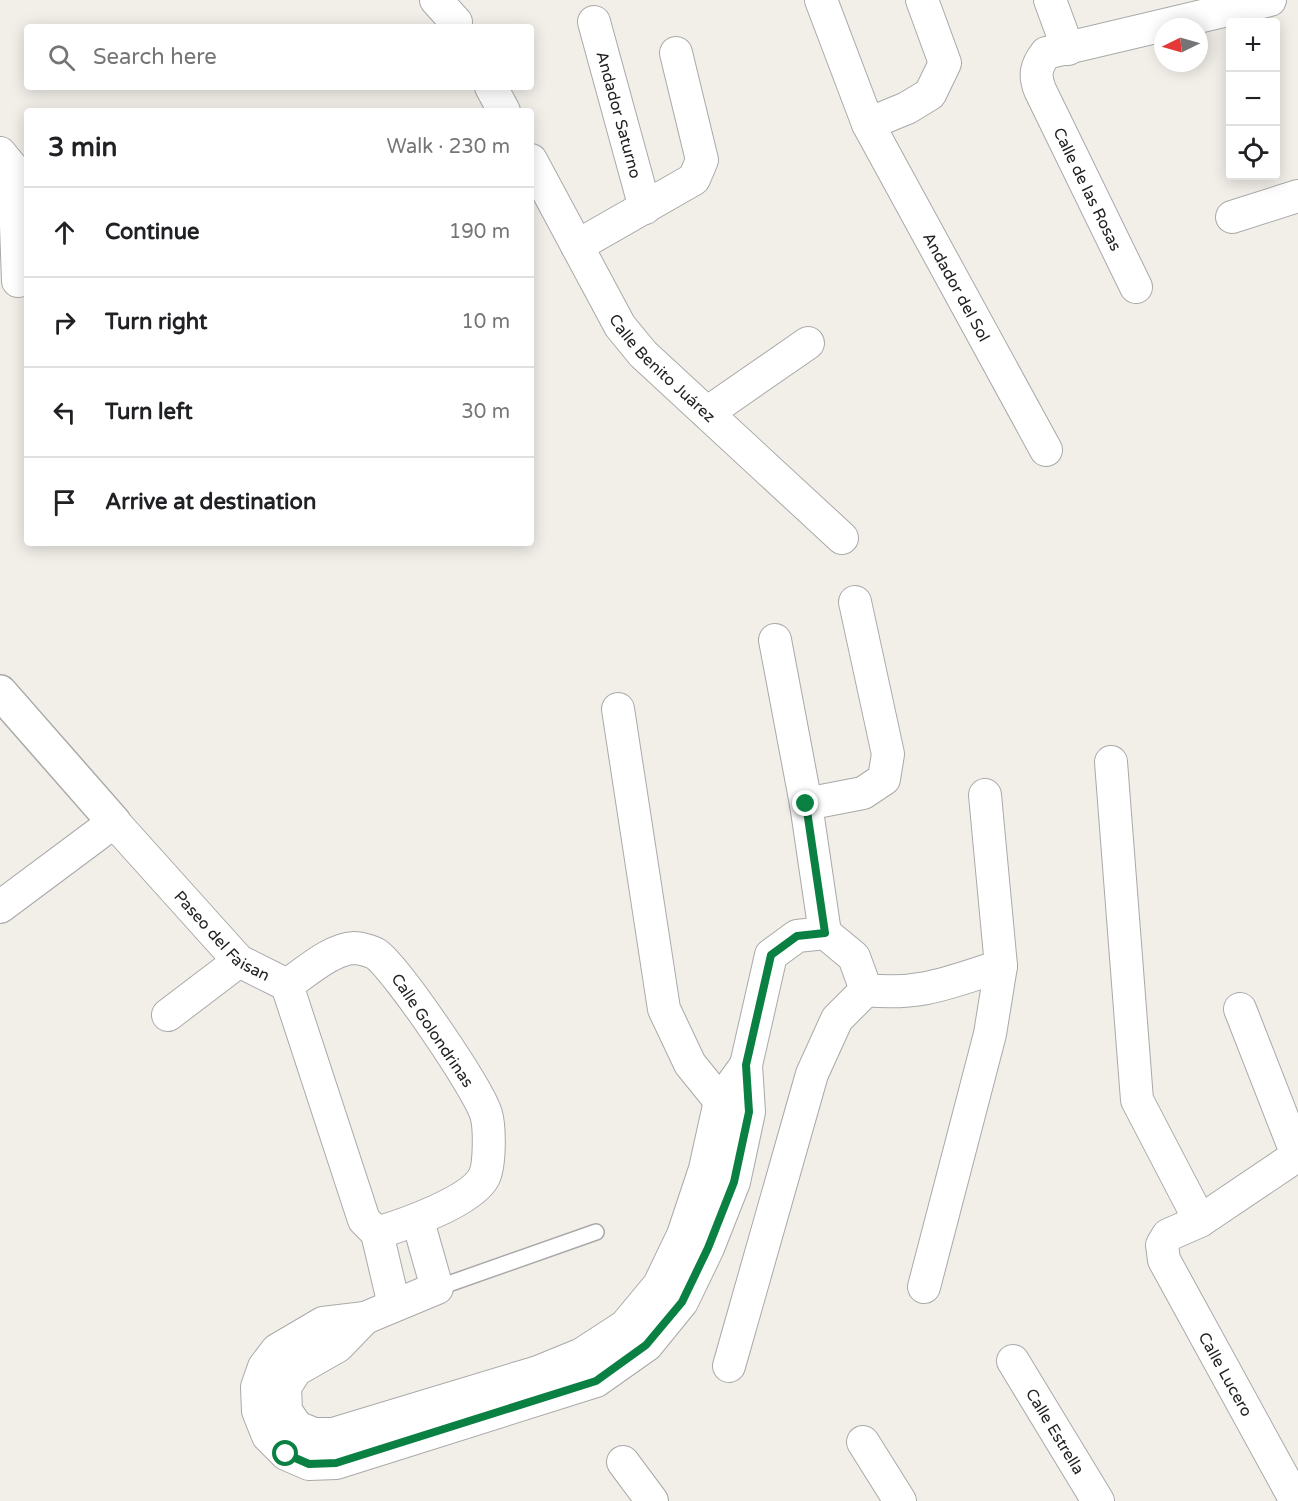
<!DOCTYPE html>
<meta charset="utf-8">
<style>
:root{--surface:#fff;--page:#f6f6f6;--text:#202124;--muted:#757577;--line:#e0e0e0}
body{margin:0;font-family:"Varela Round",sans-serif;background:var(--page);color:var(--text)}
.controls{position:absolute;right:18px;top:18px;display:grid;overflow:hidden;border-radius:6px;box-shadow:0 3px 15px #0003}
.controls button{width:54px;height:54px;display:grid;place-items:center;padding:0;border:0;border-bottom:2px solid var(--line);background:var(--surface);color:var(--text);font:30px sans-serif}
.compass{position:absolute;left:1154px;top:18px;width:54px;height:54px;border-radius:50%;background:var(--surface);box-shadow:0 3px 15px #0003;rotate:265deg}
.stop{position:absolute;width:18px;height:18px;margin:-14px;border:4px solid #0b8043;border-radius:50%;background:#fff}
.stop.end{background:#0b8043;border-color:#fff;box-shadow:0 2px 6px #0008}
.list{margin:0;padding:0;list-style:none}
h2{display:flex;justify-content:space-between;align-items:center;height:78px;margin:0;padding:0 24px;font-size:26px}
h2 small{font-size:20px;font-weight:400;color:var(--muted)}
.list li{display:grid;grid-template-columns:39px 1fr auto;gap:18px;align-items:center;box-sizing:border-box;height:90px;padding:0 24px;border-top:2px solid var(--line)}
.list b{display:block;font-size:22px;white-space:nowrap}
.list em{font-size:20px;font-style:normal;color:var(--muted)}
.icon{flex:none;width:33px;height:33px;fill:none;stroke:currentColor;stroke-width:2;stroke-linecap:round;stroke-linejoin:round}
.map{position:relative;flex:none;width:1298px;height:1501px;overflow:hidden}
.search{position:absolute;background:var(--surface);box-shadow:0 3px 15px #0003;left:24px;top:24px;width:510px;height:66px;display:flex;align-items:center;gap:15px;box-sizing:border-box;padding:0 21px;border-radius:6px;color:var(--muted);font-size:22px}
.panel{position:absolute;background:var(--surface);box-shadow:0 3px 15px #0003;left:24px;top:108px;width:510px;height:438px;border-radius:6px}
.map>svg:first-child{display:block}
</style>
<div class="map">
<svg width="1298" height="1501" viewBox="0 0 1298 1501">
<rect width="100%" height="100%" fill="#f2efe9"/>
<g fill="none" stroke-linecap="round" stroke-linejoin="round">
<defs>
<polyline id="service" points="437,1288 596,1232"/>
<g id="minor">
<polyline points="436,0 456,22"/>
<path id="s1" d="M821 0 868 124 1046 450"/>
<polyline points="1050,0 1068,49"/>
<path id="s2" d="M594 22 645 208"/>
<polyline points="491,87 504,111"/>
<polyline points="868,124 907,108 930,94 945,63 922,0"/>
<polyline points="0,153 14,170 18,281"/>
<path id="s3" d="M531 160 620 326 643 354 842 538"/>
<polyline points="1232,217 1298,196"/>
<polyline points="577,246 694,179 702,160 676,53"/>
<path d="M1136 287 1040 90C1034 75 1036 66 1046 53L1270 0"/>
<polyline points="707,413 808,343"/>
<polyline points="775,640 806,804 825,933"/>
<polyline points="618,709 664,1009 690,1064 720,1101 740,1108"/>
<polyline points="1111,762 1137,1100 1200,1221"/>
<polyline points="806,804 863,793 884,779 888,754 855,602"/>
<path id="s4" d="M0 907 114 822 239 961 287 985 364 1220 377 1233C403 1225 471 1202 484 1177 490 1165 490 1127 486 1114 478 1088 397 969 376 954 371 951 359 948 354 948 331 949 305 973 287 985"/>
<polyline points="1240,1009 1297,1155"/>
<polyline points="168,1015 239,961"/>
<path d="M418 1221 437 1288 365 1318 323 1323 277 1350 264 1367 257 1387 258 1411 268 1436 286 1454 309 1464 336 1463 596 1381 647 1345 682 1302 708 1248 734 1182 749 1112 746 1065 771 955 797 936 825 933 854 957 866 990C920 996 950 982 1001 966"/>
<polyline points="377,1233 394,1305"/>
<polyline points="924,1287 990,1034 1001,966 985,795"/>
<polyline points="365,1318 338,1346 296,1370 285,1387 286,1411 297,1427 314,1434 333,1434 538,1372 582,1354 625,1326 659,1285 683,1235 705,1169 720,1101 746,1065"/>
<path id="s5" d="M1013 1361 1098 1501"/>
<polyline points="729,1366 812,1074 837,1019 866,990"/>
<polyline points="863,1442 900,1501"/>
<polyline points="623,1462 652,1501"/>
<polyline points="1296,1501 1164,1260 1162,1245 1168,1235 1200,1221 1298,1155"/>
</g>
<polyline id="tertiary" points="0,692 114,822"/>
</defs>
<use href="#service" stroke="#a9a9a9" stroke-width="18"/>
<use href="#minor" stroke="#a9a9a9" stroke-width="34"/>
<use href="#tertiary" stroke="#a9a9a9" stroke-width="36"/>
<use href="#service" stroke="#fff" stroke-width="15"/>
<use href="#minor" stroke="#fff" stroke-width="32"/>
<use href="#tertiary" stroke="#fff" stroke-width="33"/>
</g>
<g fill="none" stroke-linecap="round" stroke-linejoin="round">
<polyline stroke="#0b8043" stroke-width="8" points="286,1454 309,1464 336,1463 596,1381 646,1345 682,1302 708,1248 734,1182 749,1112 746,1065 771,955 797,936 825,933 806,804"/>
</g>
<g text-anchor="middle" stroke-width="4.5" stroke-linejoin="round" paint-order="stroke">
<g font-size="16" fill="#222" stroke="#fff">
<text dy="6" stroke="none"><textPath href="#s2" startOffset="96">Andador Saturno</textPath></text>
<text transform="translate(1088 189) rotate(64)" y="6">Calle de las Rosas</text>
<text dy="6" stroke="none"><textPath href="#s1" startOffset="318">Andador del Sol</textPath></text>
<text dy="6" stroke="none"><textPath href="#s3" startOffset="248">Calle Benito Juárez</textPath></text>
<text dy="6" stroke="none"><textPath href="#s4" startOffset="300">Paseo del Faisan</textPath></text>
<text transform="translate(433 1030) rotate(56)" y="6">Calle Golondrinas</text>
<text transform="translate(1226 1374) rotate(61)" y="6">Calle Lucero</text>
<text dy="6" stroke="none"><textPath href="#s5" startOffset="82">Calle Estrella</textPath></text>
</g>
</g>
</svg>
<div class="controls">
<button>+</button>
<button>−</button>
<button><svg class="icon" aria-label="locate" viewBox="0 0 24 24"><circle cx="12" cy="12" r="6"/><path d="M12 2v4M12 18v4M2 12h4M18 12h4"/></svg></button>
</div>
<svg class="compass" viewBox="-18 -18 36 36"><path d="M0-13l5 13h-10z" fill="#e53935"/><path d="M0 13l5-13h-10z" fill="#757577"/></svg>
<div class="stop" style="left:286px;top:1454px"></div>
<div class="stop end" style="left:806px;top:804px"></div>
<div class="search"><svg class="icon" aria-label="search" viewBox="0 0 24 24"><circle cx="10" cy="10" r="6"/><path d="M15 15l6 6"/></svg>Search here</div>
<section class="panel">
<h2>3 min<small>Walk · 230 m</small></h2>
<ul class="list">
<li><svg class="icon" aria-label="ahead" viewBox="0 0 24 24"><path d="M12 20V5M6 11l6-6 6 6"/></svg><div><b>Continue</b></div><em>190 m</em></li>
<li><svg class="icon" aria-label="right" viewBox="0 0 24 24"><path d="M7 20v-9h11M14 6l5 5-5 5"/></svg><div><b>Turn right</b></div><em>10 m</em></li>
<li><svg class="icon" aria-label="left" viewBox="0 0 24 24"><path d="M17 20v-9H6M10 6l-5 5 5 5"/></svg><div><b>Turn left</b></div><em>30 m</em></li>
<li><svg class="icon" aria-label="arrive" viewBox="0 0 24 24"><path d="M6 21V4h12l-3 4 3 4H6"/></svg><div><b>Arrive at destination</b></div></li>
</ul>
</section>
</div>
